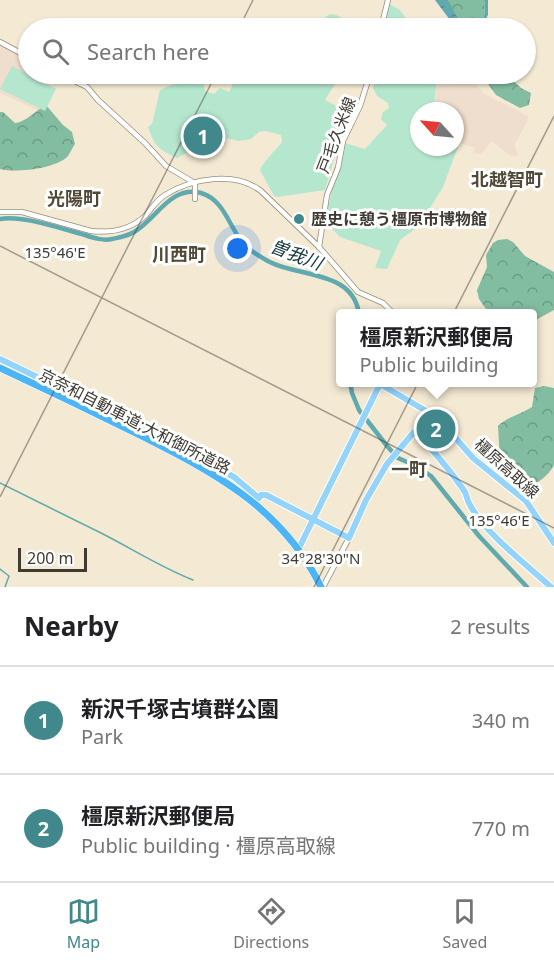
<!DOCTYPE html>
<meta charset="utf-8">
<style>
:root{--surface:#fff;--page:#f2f2f2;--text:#202124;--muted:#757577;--line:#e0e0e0;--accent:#40888b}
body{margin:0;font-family:"Noto Sans","Noto Sans JP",sans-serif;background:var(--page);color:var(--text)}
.compass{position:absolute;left:410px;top:102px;width:54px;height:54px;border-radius:50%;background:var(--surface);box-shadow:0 2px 4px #0004;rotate:297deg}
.scale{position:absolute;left:18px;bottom:15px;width:69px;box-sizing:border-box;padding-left:6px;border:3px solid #3f3a32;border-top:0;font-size:16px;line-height:21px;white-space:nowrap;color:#3f3a32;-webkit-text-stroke:4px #fff;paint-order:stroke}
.you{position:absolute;left:238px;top:249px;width:21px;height:21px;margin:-15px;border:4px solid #fff;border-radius:50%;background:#1a73e8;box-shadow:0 0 0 9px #1a73e833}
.badge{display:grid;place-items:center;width:39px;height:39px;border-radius:50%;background:var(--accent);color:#fff;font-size:20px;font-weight:700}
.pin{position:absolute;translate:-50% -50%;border:3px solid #fff;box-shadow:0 2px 6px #0006}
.popup{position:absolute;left:336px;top:309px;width:201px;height:78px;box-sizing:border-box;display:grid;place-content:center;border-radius:6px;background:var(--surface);filter:drop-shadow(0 2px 4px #0005);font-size:20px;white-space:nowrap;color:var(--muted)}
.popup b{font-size:22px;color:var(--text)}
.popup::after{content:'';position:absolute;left:50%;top:100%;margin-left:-12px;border:12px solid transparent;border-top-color:var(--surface)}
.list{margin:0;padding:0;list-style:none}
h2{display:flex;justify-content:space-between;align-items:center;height:78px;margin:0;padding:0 24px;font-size:26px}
h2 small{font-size:20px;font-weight:400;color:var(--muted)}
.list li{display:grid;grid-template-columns:39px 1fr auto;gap:18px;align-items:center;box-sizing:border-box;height:108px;padding:0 24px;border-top:2px solid var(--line)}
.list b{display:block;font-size:22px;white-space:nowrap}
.list p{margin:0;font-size:20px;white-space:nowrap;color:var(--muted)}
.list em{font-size:20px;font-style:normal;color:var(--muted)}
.icon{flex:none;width:33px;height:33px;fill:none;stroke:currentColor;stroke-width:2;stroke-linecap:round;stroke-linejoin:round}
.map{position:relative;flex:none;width:554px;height:587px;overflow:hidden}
.search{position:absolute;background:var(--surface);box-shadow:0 2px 4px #0004;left:18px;right:18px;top:18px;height:66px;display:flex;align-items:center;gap:15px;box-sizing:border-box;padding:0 21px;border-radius:33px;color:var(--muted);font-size:22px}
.sheet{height:294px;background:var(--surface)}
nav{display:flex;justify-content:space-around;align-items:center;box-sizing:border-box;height:84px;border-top:2px solid var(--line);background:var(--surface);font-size:16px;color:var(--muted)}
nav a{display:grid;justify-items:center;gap:3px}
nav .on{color:var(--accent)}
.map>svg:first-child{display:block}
</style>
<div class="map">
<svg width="554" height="587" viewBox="0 0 554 587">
<defs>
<pattern id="forest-crowns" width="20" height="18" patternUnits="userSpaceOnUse" patternTransform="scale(1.5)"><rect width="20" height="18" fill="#83bda1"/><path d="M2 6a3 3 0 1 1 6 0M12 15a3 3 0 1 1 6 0" fill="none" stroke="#6d9b84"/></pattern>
<pattern id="water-ripples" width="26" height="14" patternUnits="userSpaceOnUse" patternTransform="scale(1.5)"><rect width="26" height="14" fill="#60a9af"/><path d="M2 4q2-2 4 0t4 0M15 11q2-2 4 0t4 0" fill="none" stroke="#518b8f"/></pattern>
</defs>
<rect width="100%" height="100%" fill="#f4ead4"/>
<g fill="#efddcd">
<polygon points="0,43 28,59 28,74 49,74 45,83 56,89 43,113 0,93"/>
<polygon points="437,74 476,74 478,87 483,93 528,116 527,122 514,145 518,154 516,157 509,155 492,141 481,154 473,153 475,148 460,143 462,136 460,126 455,124 455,111 438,111 435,107"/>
</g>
<g fill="url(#forest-crowns)">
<path d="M448 0H484C486 10 485 22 476 28 469 28 464 25 458 22Z"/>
<polygon points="481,74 506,74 521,88 531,93 529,105 520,108 496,95"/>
<path d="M46 105 63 125 72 132 75 144C72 148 70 154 67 157 54 169 16 173 0 169V112H3L15 123C26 122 36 110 46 105Z"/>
<polygon points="507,239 513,242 525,256 554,272 554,310 532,322 532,314 486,313 488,312 479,299 477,290 487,267 486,255 493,243 498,240"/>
<path d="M544 386 554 388V465C549 475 537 485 526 487L504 472 500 461 498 426C507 417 521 414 532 407L535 388Z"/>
</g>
<g fill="#b5e7ce">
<polygon points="389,4 400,10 413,28 386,28 384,19"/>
<path d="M330 14C341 15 346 20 352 28H308Z"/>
<polygon points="12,66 56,89 45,111 0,89"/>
<path d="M238 74 251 76 252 74H341L325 100 352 114 339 142 325 190 277 197 274 196 260 170C262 163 277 149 282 142L281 135 266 131 259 132 251 139 239 141 225 138H214L177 158C158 149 155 147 148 127L152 124 160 90 191 76 203 78 205 91 214 94 220 88 229 92Z"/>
<path d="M376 74H437L434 107 437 111H419V147H455V124L459 126 461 139 443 187 419 226 400 240 387 269 375 268 381 251 340 237 325 221C330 194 339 170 345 143L365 149 387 125 381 119 383 112 389 108 388 103 377 96 373 88Z"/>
</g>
<path fill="url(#water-ripples)" d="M435 0H448C456 13 458 28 476 28 485 22 486 10 484 0H488V15L481 28H456Z"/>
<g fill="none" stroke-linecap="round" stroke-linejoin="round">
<g stroke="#60a9af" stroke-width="1.5">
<path d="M0 483C33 499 66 516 99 532 131 548 160 567 193 580"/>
<polyline points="0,569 9,576 5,587"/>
</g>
<g stroke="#60a9af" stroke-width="4.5">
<path d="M0 219C24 215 61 229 85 235 94 238 103 241 112 239 121 237 130 236 137 230 157 217 172 185 201 193 225 200 229 228 244 244 250 251 259 256 266 260 296 278 353 269 359 314"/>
<polyline points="350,382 352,393 359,410 387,446 398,458 416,466 431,476 479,536 527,587"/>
</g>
<defs>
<g id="secondary">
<polyline points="381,28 388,0"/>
<polyline points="0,42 28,57"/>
<polyline points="60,74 87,87 98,100 145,143 166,166 193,182 195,185 195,199"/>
<path d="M0 212H22L91 231C111 233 131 230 146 215 152 208 157 200 165 195 192 178 235 171 261 191L319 247 358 292 383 303 394 314"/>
<polyline points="319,247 327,195 338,168 343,141 360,106 370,74"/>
<polyline points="323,587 349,538"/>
</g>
<g id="primary">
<path d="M0 359 146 430 234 477 259 498 261 495H266L349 538 366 500 387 464 414 432C428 443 455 477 465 492 467 496 467 501 470 505 485 533 527 565 551 587"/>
<polyline points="298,550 380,384 438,418 473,458 526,501 554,543"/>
</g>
</defs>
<use href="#secondary" stroke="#978d79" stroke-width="6"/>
<use href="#primary" stroke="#fff" stroke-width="8"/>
<use href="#secondary" stroke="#fff" stroke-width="4.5"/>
<use href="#primary" stroke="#94d3fa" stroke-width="6"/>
<defs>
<path id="highway-bridge" d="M0 368C45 389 91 411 136 433 212 471 282 507 321 587"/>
</defs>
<use href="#highway-bridge" stroke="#fff" stroke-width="8" stroke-linecap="butt"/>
<use href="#highway-bridge" stroke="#4db5f6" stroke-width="7"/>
</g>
<path fill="none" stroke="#3f3a32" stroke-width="1.5" stroke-opacity="0.45" d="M239 28 253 0M0 246 554 528M0 497 216 74M314 587 554 116"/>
<circle fill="#40888b" stroke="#fff" stroke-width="2" cx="299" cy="219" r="6"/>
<g text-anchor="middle" stroke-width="6" stroke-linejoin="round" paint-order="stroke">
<g font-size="16" fill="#3f3a32" stroke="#fff">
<text transform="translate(336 135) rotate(-69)" y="6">戸毛久米線</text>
<text transform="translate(135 421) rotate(27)" y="6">京奈和自動車道;大和御所道路</text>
<text transform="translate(507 468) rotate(42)" y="6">橿原高取線</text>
</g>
<g font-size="16" font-weight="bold" fill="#3f3a32" stroke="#fff" text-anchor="start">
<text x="311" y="225">歴史に憩う橿原市博物館</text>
</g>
<g font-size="18" font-weight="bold" fill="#514836" stroke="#fff">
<text x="507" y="186">北越智町</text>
<text x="74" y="205">光陽町</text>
<text x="179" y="261">川西町</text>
<text x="409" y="476">一町</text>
</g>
<g font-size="18" font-style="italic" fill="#163a3d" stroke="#fff">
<text transform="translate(296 255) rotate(21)" y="6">曽我川</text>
</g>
</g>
<g font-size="15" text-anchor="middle" fill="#3f3a32" stroke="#fff" stroke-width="6" stroke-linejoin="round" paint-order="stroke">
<text x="55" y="258">135°46'E</text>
<text x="499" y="526">135°46'E</text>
<text x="321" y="564">34°28'30"N</text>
</g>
</svg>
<svg class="compass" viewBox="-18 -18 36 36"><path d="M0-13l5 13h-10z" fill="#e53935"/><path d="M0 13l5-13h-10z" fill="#757577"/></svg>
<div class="scale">200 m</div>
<div class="you"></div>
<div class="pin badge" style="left:203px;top:136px">1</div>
<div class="pin badge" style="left:436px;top:429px">2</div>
<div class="popup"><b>橿原新沢郵便局</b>Public building</div>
<div class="search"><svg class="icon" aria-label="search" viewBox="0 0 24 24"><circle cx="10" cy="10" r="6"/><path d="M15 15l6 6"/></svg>Search here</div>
</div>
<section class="sheet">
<h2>Nearby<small>2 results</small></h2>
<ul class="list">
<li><span class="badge">1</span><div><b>新沢千塚古墳群公園</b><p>Park</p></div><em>340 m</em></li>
<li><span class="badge">2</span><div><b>橿原新沢郵便局</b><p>Public building · 橿原高取線</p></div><em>770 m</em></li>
</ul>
</section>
<nav>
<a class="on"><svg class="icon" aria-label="map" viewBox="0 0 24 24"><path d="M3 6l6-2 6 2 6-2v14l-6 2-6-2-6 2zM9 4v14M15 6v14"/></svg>Map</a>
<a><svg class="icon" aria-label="directions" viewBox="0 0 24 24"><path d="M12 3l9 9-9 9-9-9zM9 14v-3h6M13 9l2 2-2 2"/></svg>Directions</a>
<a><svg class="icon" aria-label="saved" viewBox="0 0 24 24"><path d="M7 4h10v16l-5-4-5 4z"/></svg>Saved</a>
</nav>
